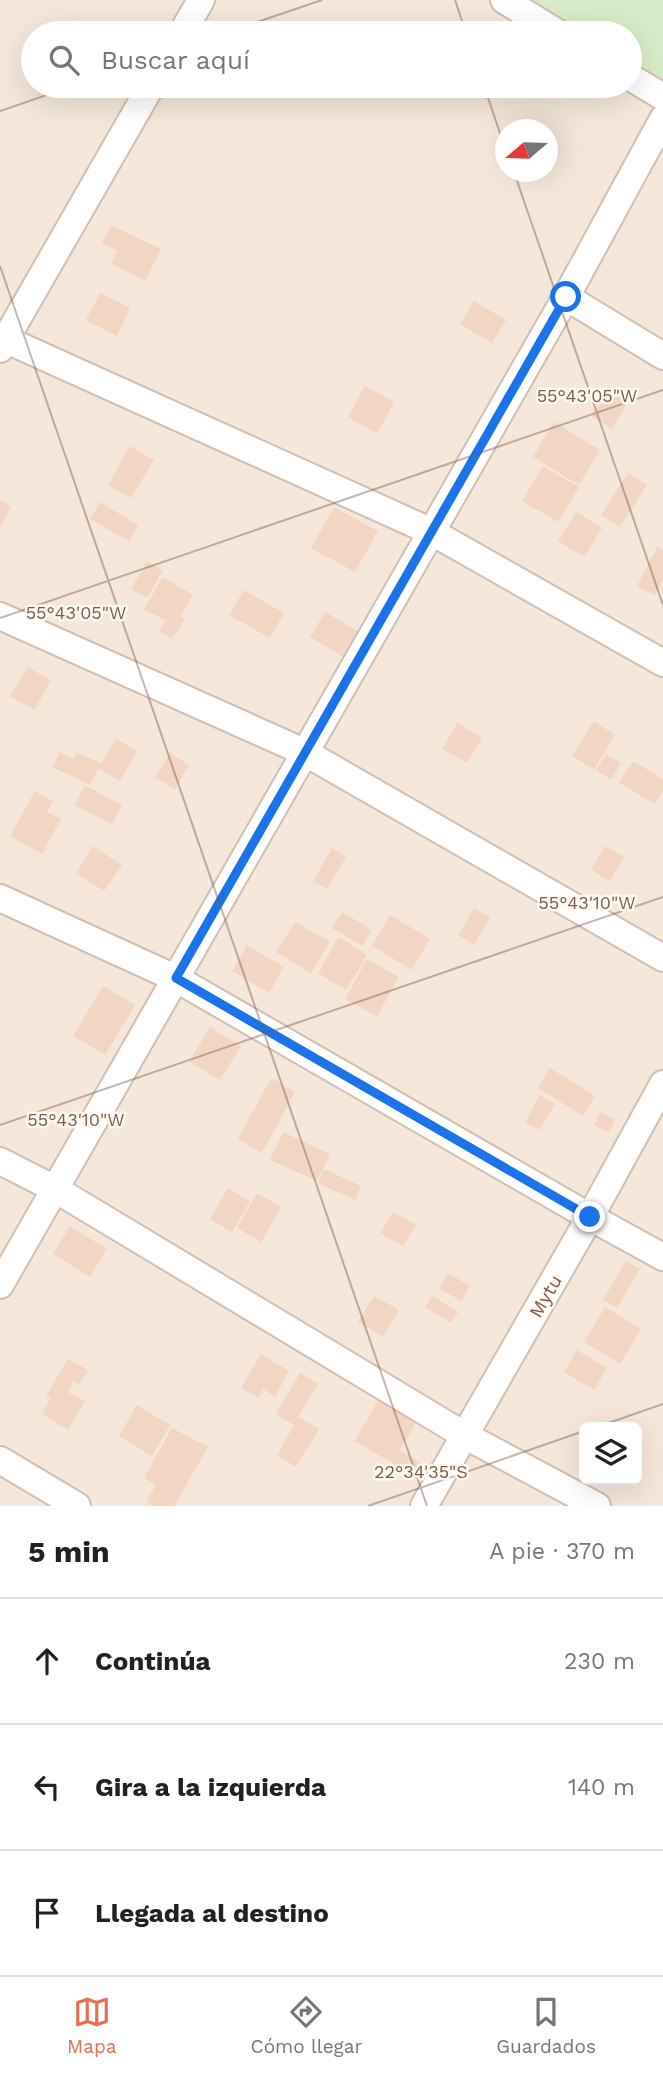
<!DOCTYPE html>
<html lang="es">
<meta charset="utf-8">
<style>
:root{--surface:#fff;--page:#f6f6f6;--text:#202124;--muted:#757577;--line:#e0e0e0;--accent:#e76f51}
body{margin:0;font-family:"Work Sans",sans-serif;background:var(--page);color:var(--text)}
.controls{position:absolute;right:21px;bottom:21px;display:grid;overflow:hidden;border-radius:10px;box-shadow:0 7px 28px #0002}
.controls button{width:63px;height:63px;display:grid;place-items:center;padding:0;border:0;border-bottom:2px solid var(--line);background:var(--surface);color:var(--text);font:35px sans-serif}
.compass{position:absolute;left:495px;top:119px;width:63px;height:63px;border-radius:50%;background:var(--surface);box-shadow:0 7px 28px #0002;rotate:251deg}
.stop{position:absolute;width:21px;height:21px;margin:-16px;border:5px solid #1a73e8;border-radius:50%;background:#fff}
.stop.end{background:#1a73e8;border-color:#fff;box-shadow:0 2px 7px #0008}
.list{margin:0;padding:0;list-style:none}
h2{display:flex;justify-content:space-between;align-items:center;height:91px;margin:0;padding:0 28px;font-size:30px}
h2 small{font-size:23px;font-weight:400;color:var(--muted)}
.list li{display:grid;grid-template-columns:46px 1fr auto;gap:21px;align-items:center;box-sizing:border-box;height:126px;padding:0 28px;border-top:2px solid var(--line)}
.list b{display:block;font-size:26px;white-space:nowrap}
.list em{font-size:23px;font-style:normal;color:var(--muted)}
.icon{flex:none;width:38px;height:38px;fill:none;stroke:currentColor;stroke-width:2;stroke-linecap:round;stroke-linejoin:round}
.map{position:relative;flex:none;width:663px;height:1506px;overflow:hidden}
.search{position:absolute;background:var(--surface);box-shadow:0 7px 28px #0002;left:21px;right:21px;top:21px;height:77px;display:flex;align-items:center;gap:18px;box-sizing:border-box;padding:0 24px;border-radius:38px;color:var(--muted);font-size:26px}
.sheet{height:469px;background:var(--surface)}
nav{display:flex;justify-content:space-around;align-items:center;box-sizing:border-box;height:98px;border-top:2px solid var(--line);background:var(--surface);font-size:19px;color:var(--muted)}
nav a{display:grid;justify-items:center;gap:4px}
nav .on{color:var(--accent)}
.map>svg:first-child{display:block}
</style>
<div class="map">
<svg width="663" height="1506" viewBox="0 0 663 1506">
<rect width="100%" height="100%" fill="#fdf6ec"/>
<path fill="#f5e8da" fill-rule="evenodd" d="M0 0H663V1506H0ZM33 33H630V86H33ZM505 130H548V172H505ZM584 1427H637V1480H584Z"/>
<polygon fill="#d8ecc9" points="513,0 663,0 663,82 630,71 630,33 559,33"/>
<g fill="#f3d5c3">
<polygon points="111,225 161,249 145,281 111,264 117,251 102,243"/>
<polygon points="100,293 130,308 117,336 86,320"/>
<polygon points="474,301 506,320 492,343 460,324"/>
<polygon points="365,386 394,402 377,434 348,417"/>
<polygon points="610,386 630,398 612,429 592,417"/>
<polygon points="554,422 600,450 579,485 533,457"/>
<polygon points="130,446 154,460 131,498 108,485"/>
<polygon points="543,466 579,487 558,522 522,501"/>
<polygon points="628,473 647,485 620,527 601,515"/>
<polygon points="0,500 11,506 0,527"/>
<polygon points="100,502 138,525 129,541 90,519"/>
<polygon points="334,507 378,531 355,572 311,548"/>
<polygon points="576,512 602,528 584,557 558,541"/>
<polygon points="657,547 663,550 663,580 655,595 637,586"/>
<polygon points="147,561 163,570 147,598 131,589"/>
<polygon points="163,577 193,595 181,616 185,619 172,639 159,631 166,621 144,609"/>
<polygon points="244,590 284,613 270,638 229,615"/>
<polygon points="325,612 367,637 352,662 310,637"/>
<polygon points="28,667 51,681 34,710 10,696"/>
<polygon points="594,721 615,735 594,769 572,756"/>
<polygon points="457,723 482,738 467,763 442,749"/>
<polygon points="116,739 137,751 120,781 98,768 90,785 52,767 60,752 73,759 77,752 101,764"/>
<polygon points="170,753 189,765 175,789 155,777"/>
<polygon points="606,754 621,763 611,780 596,770"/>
<polygon points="633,761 663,779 663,790 655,804 619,783"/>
<polygon points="85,785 122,805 112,824 75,805"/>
<polygon points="35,791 53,801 47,812 61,819 42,854 10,836"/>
<polygon points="93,846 122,865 104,891 76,873"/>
<polygon points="605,846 624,857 610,881 591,870"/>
<polygon points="332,848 346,857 327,889 313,881"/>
<polygon points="474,908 490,917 474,945 458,935"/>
<polygon points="342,912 372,930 362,946 332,928"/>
<polygon points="390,915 430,939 412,970 372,946"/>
<polygon points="295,922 330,942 311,973 276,952"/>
<polygon points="339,937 367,955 346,990 318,973"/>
<polygon points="247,945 284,967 269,993 232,971"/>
<polygon points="367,959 399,977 377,1016 345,999"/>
<polygon points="103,986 135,1005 105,1055 73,1036"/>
<polygon points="210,1027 241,1046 220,1080 189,1062"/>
<polygon points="550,1068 595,1096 583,1116 538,1088"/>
<polygon points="271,1078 295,1092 262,1153 238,1139"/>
<polygon points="540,1095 555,1104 540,1130 525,1122"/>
<polygon points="600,1112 615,1120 609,1133 594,1125"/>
<polygon points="283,1132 330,1154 317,1181 270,1160"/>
<polygon points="324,1169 361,1186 355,1200 318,1183"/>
<polygon points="228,1188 250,1201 232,1232 210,1219"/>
<polygon points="257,1193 281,1207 261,1242 237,1228"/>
<polygon points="393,1212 416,1225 403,1246 380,1233"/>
<polygon points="70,1226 107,1249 90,1277 53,1254"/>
<polygon points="626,1261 640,1269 617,1308 603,1300"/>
<polygon points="448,1273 470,1286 461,1301 439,1288"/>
<polygon points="374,1296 399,1310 383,1337 358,1322"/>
<polygon points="432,1296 458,1312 451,1323 425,1307"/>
<polygon points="605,1307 641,1329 620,1364 584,1342"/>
<polygon points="577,1350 607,1368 594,1390 564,1372"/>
<polygon points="261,1354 289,1371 275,1397 263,1389 258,1398 241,1388"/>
<polygon points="68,1359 88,1370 79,1385 74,1381 68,1392 85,1401 68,1430 42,1414 51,1398 46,1396"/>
<polygon points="300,1373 318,1384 298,1417 319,1429 296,1467 277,1455 294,1425 276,1414"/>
<polygon points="379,1399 417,1421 400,1450 433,1470 426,1483 355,1441"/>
<polygon points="137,1405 170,1425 152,1456 119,1436"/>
<polygon points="172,1428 208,1447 174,1506 153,1506 146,1502 156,1485 144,1478"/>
</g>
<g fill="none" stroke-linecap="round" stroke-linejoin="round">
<defs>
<g id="minor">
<polyline points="504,0 558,33"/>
<polyline points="182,33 201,0"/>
<polyline points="630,77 663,97"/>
<polyline points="566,297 663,356"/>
<polyline points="0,337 430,531 663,663"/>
<polyline points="0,349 151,86"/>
<polyline points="0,616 304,752 663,958"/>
<polyline points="0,898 175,978 590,1217 663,1257"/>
<polyline points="0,1161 55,1189 464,1435 597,1506"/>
<polyline points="0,1285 566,297 663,119"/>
<polyline points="0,1460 77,1506"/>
<polyline points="424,1506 590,1217 663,1084"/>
</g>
</defs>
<use href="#minor" stroke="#d1beb0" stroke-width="30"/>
<use href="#minor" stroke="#fff" stroke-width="26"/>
</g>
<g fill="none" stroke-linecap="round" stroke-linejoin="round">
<polyline stroke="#1a73e8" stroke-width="9" points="566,297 176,978 590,1217"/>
</g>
<path fill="none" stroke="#7a5c4d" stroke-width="2" stroke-opacity="0.45" d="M455 0 466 33M225 33 322 0M484 86 505 148M0 111 73 86M514 172 663 605M0 266 427 1506M0 618 663 390M0 1125 663 897M597 1427 663 1404M368 1506 584 1431"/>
<g text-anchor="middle" stroke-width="5" stroke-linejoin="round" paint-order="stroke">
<g font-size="19" fill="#7a5c4d" stroke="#fffaf3">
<text transform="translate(545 1296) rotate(-60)" y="7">Mytu</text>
</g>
</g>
<g font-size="18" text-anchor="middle" fill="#7a5c4d" stroke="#fffaf3" stroke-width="5" stroke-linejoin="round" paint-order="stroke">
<text x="587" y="402">55°43'05"W</text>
<text x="76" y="619">55°43'05"W</text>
<text x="587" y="909">55°43'10"W</text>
<text x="76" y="1126">55°43'10"W</text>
<text x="421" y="1478">22°34'35"S</text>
</g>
</svg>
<div class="controls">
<button><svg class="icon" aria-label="layers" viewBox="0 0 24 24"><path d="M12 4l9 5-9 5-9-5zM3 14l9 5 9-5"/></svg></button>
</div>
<svg class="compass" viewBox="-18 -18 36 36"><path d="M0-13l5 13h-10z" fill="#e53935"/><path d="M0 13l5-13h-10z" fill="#757577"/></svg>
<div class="stop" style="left:566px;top:297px"></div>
<div class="stop end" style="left:590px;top:1217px"></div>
<div class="search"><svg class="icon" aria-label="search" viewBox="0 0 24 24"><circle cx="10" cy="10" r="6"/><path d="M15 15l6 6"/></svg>Buscar aquí</div>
</div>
<section class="sheet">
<h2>5 min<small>A pie · 370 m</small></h2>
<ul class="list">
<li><svg class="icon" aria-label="ahead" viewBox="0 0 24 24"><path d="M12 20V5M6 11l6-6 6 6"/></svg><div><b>Continúa</b></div><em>230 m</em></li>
<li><svg class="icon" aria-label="left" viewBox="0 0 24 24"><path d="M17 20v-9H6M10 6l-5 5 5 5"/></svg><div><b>Gira a la izquierda</b></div><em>140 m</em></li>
<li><svg class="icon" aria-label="arrive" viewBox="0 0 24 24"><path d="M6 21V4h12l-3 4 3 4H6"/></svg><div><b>Llegada al destino</b></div></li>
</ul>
</section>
<nav>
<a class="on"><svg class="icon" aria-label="map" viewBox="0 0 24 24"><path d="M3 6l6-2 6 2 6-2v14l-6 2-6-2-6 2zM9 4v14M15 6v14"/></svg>Mapa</a>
<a><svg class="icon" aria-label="directions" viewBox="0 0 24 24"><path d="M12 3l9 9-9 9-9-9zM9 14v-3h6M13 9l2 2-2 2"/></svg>Cómo llegar</a>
<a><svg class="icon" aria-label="saved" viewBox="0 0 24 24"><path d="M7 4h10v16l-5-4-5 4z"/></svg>Guardados</a>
</nav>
